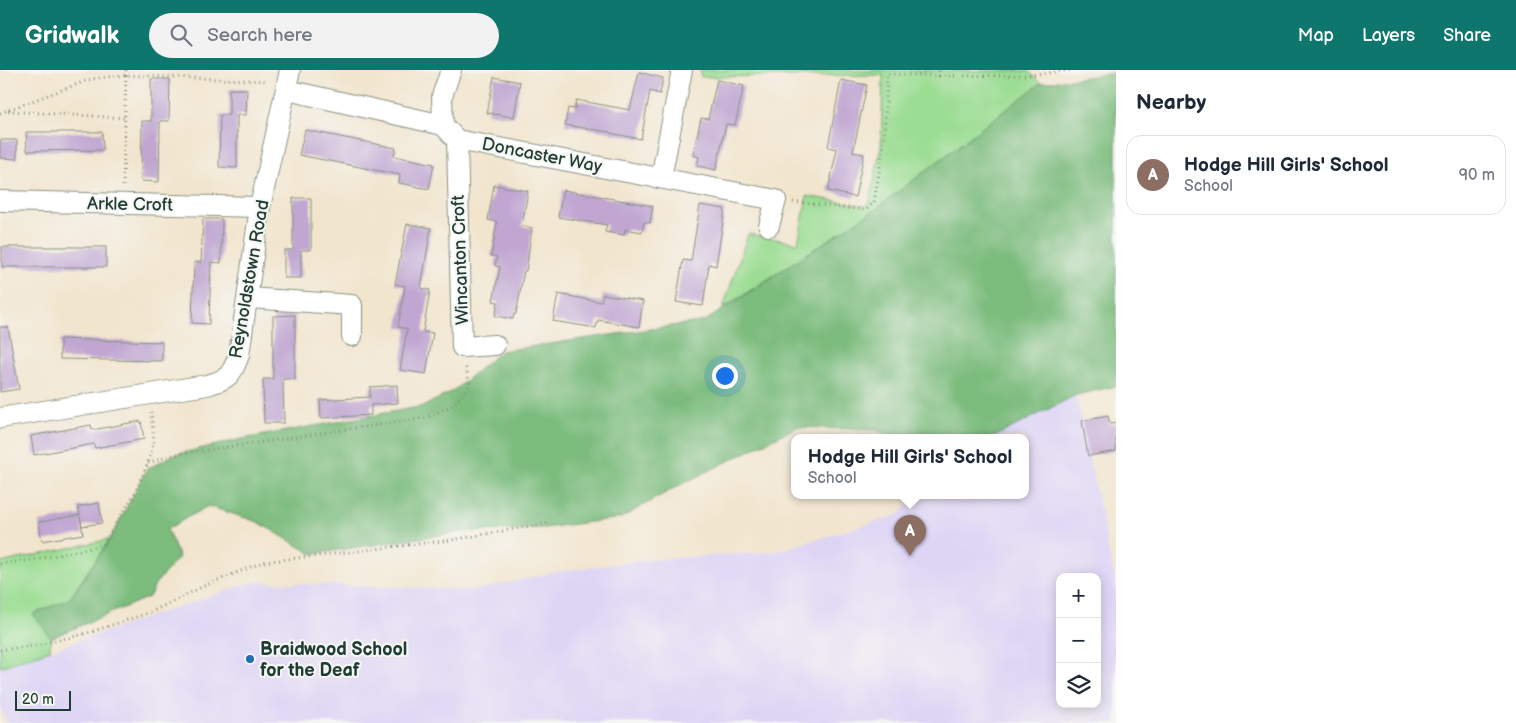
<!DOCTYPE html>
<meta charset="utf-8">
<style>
:root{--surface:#fff;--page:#f2f2f3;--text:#1f2937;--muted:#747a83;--line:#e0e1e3;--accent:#0f766e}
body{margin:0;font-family:"Balsamiq Sans",sans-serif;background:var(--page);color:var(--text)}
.controls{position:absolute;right:15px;bottom:15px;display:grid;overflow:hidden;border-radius:10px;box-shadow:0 2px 12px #0003}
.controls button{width:45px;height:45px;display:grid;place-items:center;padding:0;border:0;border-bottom:1px solid var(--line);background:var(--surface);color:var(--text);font:25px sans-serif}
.scale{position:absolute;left:15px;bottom:12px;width:56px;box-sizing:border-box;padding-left:5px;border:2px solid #1f3d34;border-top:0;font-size:14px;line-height:18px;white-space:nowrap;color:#1f3d34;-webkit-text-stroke:4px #f6f6f2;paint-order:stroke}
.you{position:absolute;left:724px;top:305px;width:18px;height:18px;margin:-12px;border:4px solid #fff;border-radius:50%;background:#1a73e8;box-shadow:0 0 0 8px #1a73e833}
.badge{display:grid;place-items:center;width:32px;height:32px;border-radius:50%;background:var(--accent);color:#fff;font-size:16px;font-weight:700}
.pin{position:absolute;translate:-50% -41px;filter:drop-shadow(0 1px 2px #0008)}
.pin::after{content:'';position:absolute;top:26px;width:18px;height:15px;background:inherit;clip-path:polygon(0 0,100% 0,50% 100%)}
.popup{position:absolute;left:791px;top:364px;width:238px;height:65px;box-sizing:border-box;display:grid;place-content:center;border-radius:10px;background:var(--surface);filter:drop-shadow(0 1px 4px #0005);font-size:16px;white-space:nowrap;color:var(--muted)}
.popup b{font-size:19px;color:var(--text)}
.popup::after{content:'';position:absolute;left:50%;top:100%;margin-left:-10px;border:10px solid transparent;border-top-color:var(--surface)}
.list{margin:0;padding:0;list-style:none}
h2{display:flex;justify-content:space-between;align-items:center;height:65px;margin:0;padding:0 20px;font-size:21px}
h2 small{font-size:16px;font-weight:400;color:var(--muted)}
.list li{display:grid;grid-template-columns:32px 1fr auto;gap:15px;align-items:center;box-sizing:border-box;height:80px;margin:0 10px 10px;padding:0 10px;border:1px solid var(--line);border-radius:15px}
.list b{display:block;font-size:19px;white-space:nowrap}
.list p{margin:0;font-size:16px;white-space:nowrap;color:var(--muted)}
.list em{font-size:16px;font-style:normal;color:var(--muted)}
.icon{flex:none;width:28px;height:28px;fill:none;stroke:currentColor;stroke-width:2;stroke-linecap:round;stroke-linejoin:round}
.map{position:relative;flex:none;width:1116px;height:653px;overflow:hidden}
header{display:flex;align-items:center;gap:30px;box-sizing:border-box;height:70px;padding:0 25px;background:var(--accent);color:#fff}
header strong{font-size:24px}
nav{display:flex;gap:28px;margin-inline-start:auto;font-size:18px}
.search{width:350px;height:45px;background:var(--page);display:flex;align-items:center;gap:12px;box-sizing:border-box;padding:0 18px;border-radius:28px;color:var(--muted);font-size:19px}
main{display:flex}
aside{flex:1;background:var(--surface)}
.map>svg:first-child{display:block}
</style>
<header>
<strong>Gridwalk</strong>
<div class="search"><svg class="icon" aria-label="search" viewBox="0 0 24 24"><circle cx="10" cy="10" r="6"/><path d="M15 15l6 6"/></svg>Search here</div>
<nav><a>Map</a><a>Layers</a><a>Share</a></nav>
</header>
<main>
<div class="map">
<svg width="1116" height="653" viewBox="0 0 1116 653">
<rect width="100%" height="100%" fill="#f6f6f2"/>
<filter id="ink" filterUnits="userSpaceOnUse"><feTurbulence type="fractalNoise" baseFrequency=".02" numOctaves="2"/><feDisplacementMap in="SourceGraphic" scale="10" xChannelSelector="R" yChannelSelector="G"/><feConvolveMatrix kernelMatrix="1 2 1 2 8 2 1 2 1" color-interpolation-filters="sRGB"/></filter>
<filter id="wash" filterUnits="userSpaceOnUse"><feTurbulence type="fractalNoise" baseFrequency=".0096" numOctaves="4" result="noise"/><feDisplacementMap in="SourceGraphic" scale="20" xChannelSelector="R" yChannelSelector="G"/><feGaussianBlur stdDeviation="1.12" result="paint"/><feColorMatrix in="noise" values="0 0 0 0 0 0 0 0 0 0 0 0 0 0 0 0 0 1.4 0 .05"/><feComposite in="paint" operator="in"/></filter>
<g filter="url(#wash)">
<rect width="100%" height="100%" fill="#f2e5ce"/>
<path fill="#ded5f5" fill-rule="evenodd" d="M1076 325 1116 515V653H7L0 637V597L252 512 476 520 555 502 646 490 774 482 898 445 919 425H1025V367H994ZM1060 507H1097V634H1060Z"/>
<g fill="#9bdd93" stroke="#5d8d64">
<polygon points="700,0 1028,1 1041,13 873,141 723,238 748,164 798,173 807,126 865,136 870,132 881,75 883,5 701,7"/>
<path d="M110 469C92 497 51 548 50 580L0 597V493Z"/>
</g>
<polygon fill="#7cbc7d" stroke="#4e7c58" points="1116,3 1116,316 1076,325 994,367 890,367 877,360 797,357 676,417 621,448 544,458 460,462 312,484 258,452 208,436 167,459 179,487 156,513 149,527 51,568 33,544 71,528 110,469 147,399 173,385 242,369 424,336 453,321 501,281 705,251 873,141 1041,13"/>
<g id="blocks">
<g fill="#c0a6d1">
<polygon points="639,2 663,8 660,24 650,21 641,69 610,63 610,62 565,55 568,38 575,39 576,30 630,40"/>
<polygon points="494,7 520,12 514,47 487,43"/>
<polygon points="151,9 170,9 169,51 160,51 159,112 141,111 142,51 151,51"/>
<polygon points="717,10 744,16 735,55 726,54 716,100 697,96 699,87 693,85 701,48 708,49"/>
<polygon points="841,10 867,15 853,82 864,84 855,127 828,121 837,79 828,77"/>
<polygon points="229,19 247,19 246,45 237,45 237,98 219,97 220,45 229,45"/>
<polygon points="305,60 396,78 394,86 434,94 429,119 399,113 400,105 299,85"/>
<polygon points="26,62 102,62 103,80 27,81"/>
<polygon points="0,70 17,70 17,89 0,88"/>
<polygon points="494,115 528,121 522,156 532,158 526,201 524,201 516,244 514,244 513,249 495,246 498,232 493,231 500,197 495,196 497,187 491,186 497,152 488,150"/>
<polygon points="563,120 653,136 650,153 644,152 642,162 625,159 624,165 605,162 607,155 558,147"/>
<polygon points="293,128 311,128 311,180 301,180 301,208 284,208 284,180 293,180"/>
<polygon points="700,135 725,139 716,196 709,194 703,236 676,232 683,190 691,191"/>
<polygon points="203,149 222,149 221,193 211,192 209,254 192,253 194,192 201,192"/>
<polygon points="407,154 431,158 421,218 430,220 423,262 433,263 426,304 400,300 407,259 398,257 405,216 395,214"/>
<rect x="2" y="177" width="104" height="20"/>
<polygon points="558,224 601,232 603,224 643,231 639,257 598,250 596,258 553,251"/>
<polygon points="295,245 295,309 283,309 284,353 264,353 263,309 273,309 273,246"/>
<polygon points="0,257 8,257 19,319 0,322"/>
<polygon points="60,269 162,272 162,291 60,289"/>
<polygon points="397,315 398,333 371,335 371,345 321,348 320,330 370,327 370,317"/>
<polygon points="1108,346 1110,354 1116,353 1116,381 1088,386 1082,351"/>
<polygon points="141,351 144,369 95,378 94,374 34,385 31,366 91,355 92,360"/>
<polygon points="99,433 102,453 82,456 80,447 83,464 42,471 39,452 80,445 78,437"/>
</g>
</g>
</g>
<g filter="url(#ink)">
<use href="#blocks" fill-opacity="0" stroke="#889181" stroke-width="1"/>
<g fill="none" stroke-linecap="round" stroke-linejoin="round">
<defs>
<g id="street">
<polyline points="287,20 443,55 457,70 776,130 769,156"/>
<polyline points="443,55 442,26 451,0"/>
<polyline points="457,70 462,277 495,275"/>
<polyline points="661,108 682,0"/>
<polyline points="0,131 260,137"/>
<polyline points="248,228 352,235 352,266"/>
<path d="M0 348 207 315C229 309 231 306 239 285L260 137 290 0"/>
</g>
</defs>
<use href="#street" stroke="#889181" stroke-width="22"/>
<g stroke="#889181" stroke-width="3" stroke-dasharray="1 4" stroke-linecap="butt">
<polyline points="939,6 1029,5 1071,0"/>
<polyline points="8,41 125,48"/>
<polyline points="0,43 91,9 122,5 268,11"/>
<polyline points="123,116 126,0"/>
<polyline points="793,132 866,140 874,132 884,73 887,4 939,6 939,0"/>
<polyline points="148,393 173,385 425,348 453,335 470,315 465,294"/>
<polyline points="0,494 39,489 103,475 135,423 148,393 154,371 151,342"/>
<polyline points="0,580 38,575 88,563 151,542 204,516 263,492 452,470 548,453"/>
</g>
<use href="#street" stroke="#fff" stroke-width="20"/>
</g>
</g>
<circle fill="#1f6fb2" stroke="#f6f6f2" stroke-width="2" cx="250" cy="589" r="5"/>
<g text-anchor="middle" stroke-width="4" stroke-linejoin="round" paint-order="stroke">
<g font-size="18" fill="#1f3d34" stroke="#f6f6f2">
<text transform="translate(542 85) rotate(11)" y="6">Doncaster Way</text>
<text transform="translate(130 134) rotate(1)" y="6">Arkle Croft</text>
<text transform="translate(460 190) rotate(-92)" y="6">Wincanton Croft</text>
<text transform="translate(249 209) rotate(-80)" y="6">Reynoldstown Road</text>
</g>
<g font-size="18" font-weight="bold" fill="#1f3d34" stroke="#f6f6f2" text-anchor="start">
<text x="260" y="585">Braidwood School<tspan x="260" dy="21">for the Deaf</tspan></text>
</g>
</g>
</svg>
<div class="controls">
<button>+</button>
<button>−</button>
<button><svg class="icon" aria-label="layers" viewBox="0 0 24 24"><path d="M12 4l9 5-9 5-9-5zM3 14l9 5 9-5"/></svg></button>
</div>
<div class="scale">20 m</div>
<div class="you"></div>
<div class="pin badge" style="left:910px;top:486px;background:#8d6e63">A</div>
<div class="popup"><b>Hodge Hill Girls' School</b>School</div>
</div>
<aside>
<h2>Nearby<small></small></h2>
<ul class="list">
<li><span class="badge" style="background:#8d6e63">A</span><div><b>Hodge Hill Girls' School</b><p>School</p></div><em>90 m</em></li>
</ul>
</aside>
</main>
